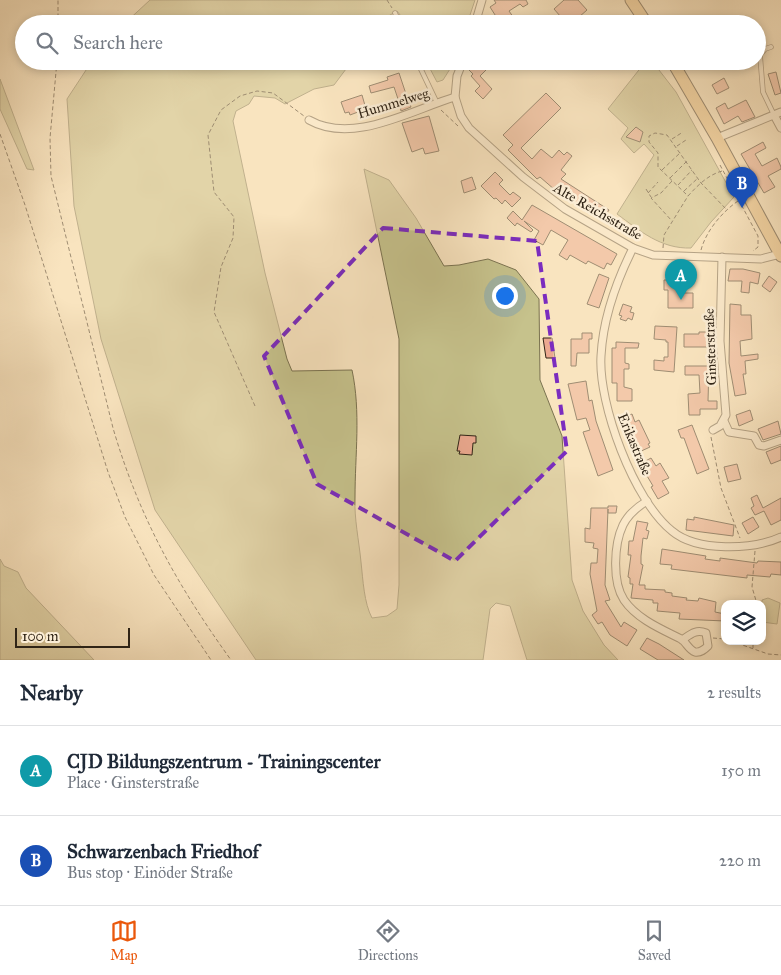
<!DOCTYPE html>
<meta charset="utf-8">
<style>
:root{--surface:#fff;--page:#f2f2f3;--text:#1f2937;--muted:#747a83;--line:#e0e1e3;--accent:#ea580c}
body{margin:0;font-family:"IM FELL Great Primer",serif;background:var(--page);color:var(--text)}
.controls{position:absolute;right:15px;bottom:15px;display:grid;overflow:hidden;border-radius:10px;box-shadow:0 2px 8px #0003}
.controls button{width:45px;height:45px;display:grid;place-items:center;padding:0;border:0;border-bottom:1px solid var(--line);background:var(--surface);color:var(--text);font:25px sans-serif}
.scale{position:absolute;left:15px;bottom:12px;width:115px;box-sizing:border-box;padding-left:5px;border:2px solid #302416;border-top:0;font-size:14px;line-height:18px;white-space:nowrap;color:#302416;-webkit-text-stroke:4px #fbedd5;paint-order:stroke}
.you{position:absolute;left:504px;top:295px;width:18px;height:18px;margin:-12px;border:4px solid #fff;border-radius:50%;background:#1a73e8;box-shadow:0 0 0 8px #1a73e833}
.badge{display:grid;place-items:center;width:32px;height:32px;border-radius:50%;background:var(--accent);color:#fff;font-size:16px;font-weight:700}
.pin{position:absolute;translate:-50% -41px;filter:drop-shadow(0 1px 2px #0008)}
.pin::after{content:'';position:absolute;top:26px;width:18px;height:15px;background:inherit;clip-path:polygon(0 0,100% 0,50% 100%)}
.list{margin:0;padding:0;list-style:none}
h2{display:flex;justify-content:space-between;align-items:center;height:65px;margin:0;padding:0 20px;font-size:21px}
h2 small{font-size:16px;font-weight:400;color:var(--muted)}
.list li{display:grid;grid-template-columns:32px 1fr auto;gap:15px;align-items:center;box-sizing:border-box;height:90px;padding:0 20px;border-top:1px solid var(--line)}
.list b{display:block;font-size:19px;white-space:nowrap}
.list p{margin:0;font-size:16px;white-space:nowrap;color:var(--muted)}
.list em{font-size:16px;font-style:normal;color:var(--muted)}
.icon{flex:none;width:28px;height:28px;fill:none;stroke:currentColor;stroke-width:2;stroke-linecap:round;stroke-linejoin:round}
.map{position:relative;flex:none;width:781px;height:660px;overflow:hidden}
.search{position:absolute;background:var(--surface);box-shadow:0 2px 8px #0003;left:15px;right:15px;top:15px;height:55px;display:flex;align-items:center;gap:12px;box-sizing:border-box;padding:0 18px;border-radius:28px;color:var(--muted);font-size:19px}
.sheet{height:245px;background:var(--surface)}
nav{display:flex;justify-content:space-around;align-items:center;box-sizing:border-box;height:70px;border-top:1px solid var(--line);background:var(--surface);font-size:14px;color:var(--muted)}
nav a{display:grid;justify-items:center;gap:2px}
nav .on{color:var(--accent)}
.map>svg:first-child{display:block}
</style>
<div class="map">
<svg width="781" height="660" viewBox="0 0 781 660">
<rect width="100%" height="100%" fill="#f9e4bf"/>
<filter id="stains"><feTurbulence type="fractalNoise" baseFrequency=".004" numOctaves="4"/><feColorMatrix values="0 0 0 0 .2 0 0 0 0 .09 0 0 0 0 .02 0 0 0 .5 -.17"/></filter>
<radialGradient id="worn" r=".72"><stop offset=".6" stop-color="#630" stop-opacity="0"/><stop offset="1" stop-color="#630" stop-opacity=".3"/></radialGradient>
<g fill="#c6c28c" stroke="#7b7351">
<polygon points="150,0 475,0 467,24 407,24 397,11 385,18 380,24 124,24"/>
<path d="M92 61H352L334 85 314 89 285 104 275 98 254 96 249 104 236 111 233 121 265 273 287 359 292 371 352 370C361 412 355 455 355 497 354 518 359 541 361 562 363 580 364 603 372 618L387 616 397 609 399 585V339L364 169 389 180 416 218 444 266 459 265 488 259 516 270 539 299 540 380 562 436 572 580 583 611 604 645 618 660H527L510 606 496 603 490 609 483 660H256L155 510 101 339 74 206 67 99Z"/>
<polygon points="426,61 455,61 443,80 437,82"/>
<path d="M646 61H652L676 92 734 197 711 222 691 248C661 249 640 231 617 214L654 155 644 144 634 153 621 139 628 128 608 109Z"/>
<polygon points="0,79 34,170 27,169 0,109"/>
<polygon points="0,559 4,566 18,572 26,588 94,660 0,660"/>
<polygon points="768,598 780,603 777,624 762,622 762,600"/>
</g>
<g fill="#eca990" stroke="#302416">
<polygon points="494,0 526,0 528,4 523,7 520,4 509,11 518,24 491,24 497,18 490,7 496,3"/>
<polygon points="564,0 578,0 587,10 571,24 567,24 554,9"/>
<polygon points="478,62 482,66 485,64 488,68 480,76 492,89 483,99 475,91 480,86 471,76 473,74 469,70"/>
<polygon points="776,72 781,93 775,95 768,74"/>
<polygon points="399,73 407,97 411,95 413,100 409,102 411,107 401,111 400,105 387,109 385,103 398,99 394,87 371,93 369,86 388,80 387,77"/>
<polygon points="724,78 729,88 717,94 712,85"/>
<polygon points="546,93 561,108 521,148 532,159 541,149 552,158 559,150 564,155 567,152 572,156 561,170 566,174 561,179 609,210 603,219 555,190 540,177 537,179 508,150 513,145 503,135"/>
<polygon points="362,95 366,109 350,115 349,112 345,113 341,102"/>
<polygon points="746,100 755,117 742,122 738,116 724,124 716,108 725,103 728,109"/>
<polygon points="429,116 439,151 425,154 423,148 412,152 402,123"/>
<polygon points="636,127 643,132 640,142 626,137"/>
<polygon points="763,142 766,148 755,154 762,166 777,158 781,167 781,169 768,176 775,187 764,193 741,154"/>
<polygon points="495,172 503,180 499,184 510,195 513,192 521,198 512,207 505,200 502,204 496,198 494,199 481,186"/>
<polygon points="472,177 476,189 464,193 461,181"/>
<polygon points="532,205 617,254 611,265 607,263 604,269 588,261 586,264 570,255 567,260 559,255 568,240 551,230 543,245 534,240 539,231 524,221 533,230 531,232 517,223 515,226 507,218 513,211 522,220"/>
<polygon points="730,269 743,269 760,273 758,284 750,282 749,293 741,292 742,281 728,281"/>
<polygon points="599,274 609,278 599,308 587,304"/>
<polygon points="769,276 777,282 770,292 762,286"/>
<polygon points="664,280 683,280 683,293 693,293 693,308 668,308 668,290 664,290"/>
<polygon points="623,304 632,307 630,312 634,313 632,320 628,318 626,321 620,319 622,316 619,315"/>
<polygon points="730,304 741,305 741,315 751,315 752,339 740,341 741,356 758,354 758,359 745,361 746,374 743,374 746,394 735,396 729,363"/>
<polygon points="655,326 677,327 674,372 654,370 654,360 664,361 664,357 668,357 668,342 666,342 666,340 654,339"/>
<polygon points="699,332 708,332 708,347 684,347 684,334 699,334"/>
<polygon points="582,333 592,333 592,339 589,339 589,353 577,353 576,366 571,366 571,339 582,339"/>
<polygon points="543,338 552,338 555,358 546,358"/>
<polygon points="616,342 639,343 638,348 625,348 625,363 629,364 629,369 624,369 624,387 632,389 632,401 617,401 617,383 612,383 612,348 616,348"/>
<polygon points="685,366 709,366 708,401 717,401 717,409 700,409 700,415 689,415 688,394 700,393 699,375 685,375"/>
<polygon points="586,381 589,401 592,400 596,421 613,470 598,476 583,432 590,430 586,418 577,420 568,384"/>
<polygon points="750,410 753,420 739,426 736,415"/>
<polygon points="632,414 635,422 639,420 650,443 648,444 650,447 637,453 622,418"/>
<polygon points="778,421 781,434 763,440 758,429"/>
<polygon points="692,425 709,469 697,474 684,438 681,438 678,430"/>
<polygon points="460,435 476,436 476,443 473,443 472,455 459,454 460,451 457,451"/>
<polygon points="781,446 781,460 771,464 766,452"/>
<polygon points="651,458 656,466 660,463 669,478 662,481 669,493 658,499 651,487 653,486 640,464"/>
<polygon points="737,464 741,479 728,482 724,467"/>
<polygon points="757,495 763,508 781,498 781,520 771,525 764,511 755,515 751,508 754,506 751,498"/>
<polygon points="608,506 617,506 616,513 608,513 608,509 605,585 610,600 605,601 621,627 624,622 637,630 627,646 610,635 602,622 598,624 592,615 597,611 590,574 591,563 597,563 598,549 593,548 594,543 585,542 585,528 590,529 591,508 608,508"/>
<polygon points="694,517 734,525 733,536 686,530 687,519 694,520"/>
<polygon points="753,517 759,527 748,534 742,523"/>
<polygon points="637,521 648,523 646,530 649,531 647,539 643,538 641,556 641,564 643,565 639,585 645,585 645,589 665,590 665,592 672,593 672,596 687,598 686,600 698,601 699,598 716,602 715,612 725,614 725,621 679,619 680,613 657,611 658,603 653,603 653,600 631,598 633,584 630,584 630,578 628,577 631,555 628,555 629,541 633,541"/>
<polygon points="662,549 706,556 705,559 720,561 720,558 757,563 758,561 781,562 781,575 771,574 770,577 747,575 747,578 671,569 672,565 660,564"/>
<polygon points="647,638 659,644 684,660 658,660 640,649"/>
</g>
<g fill="none" stroke-linecap="round" stroke-linejoin="round">
<defs>
<g id="service">
<polyline points="395,13 400,24"/>
<polyline points="771,47 765,49 760,55 763,92 774,115"/>
<polyline points="417,61 437,103"/>
</g>
<g id="minor">
<polyline points="475,24 482,0"/>
<polyline points="463,61 457,76 455,97 461,116 469,128 523,177 565,209 633,248 653,255 761,259 780,254"/>
<polyline points="774,115 781,128"/>
<path d="M309 120C353 145 411 110 455 97"/>
<polyline points="717,138 781,112"/>
<path d="M633 248C616 282 603 318 601 356 598 404 634 501 672 531 697 552 753 550 781 537"/>
<polyline points="724,421 729,432 754,436 759,445 764,446 781,440"/>
<polyline points="713,430 720,426 726,415 720,341 722,257"/>
<path d="M647 501C637 507 628 515 623 525 614 544 612 582 624 600 637 619 661 629 681 639 686 642 689 650 695 652 701 653 705 649 708 646L706 633C696 629 691 634 682 640"/>
</g>
<g id="primary">
<polyline points="631,0 647,24"/>
<polyline points="672,61 717,138 781,256"/>
</g>
</defs>
<use href="#service" stroke="#625440" stroke-width="5.5"/>
<use href="#minor" stroke="#625440" stroke-width="9"/>
<use href="#primary" stroke="#302416" stroke-width="13"/>
<g stroke="#302416" stroke-width="1" stroke-dasharray="4 2.5" stroke-linecap="butt">
<polyline points="387,0 392,8"/>
<polyline points="58,24 58,0"/>
<path d="M57 61 50 138 51 176 113 428C139 517 177 585 231 660"/>
<polyline points="441,110 458,126"/>
<polyline points="0,134 25,205 108,472 125,517 154,575 211,660"/>
<polyline points="672,139 683,132"/>
<polyline points="677,146 686,140"/>
<polyline points="720,165 758,236 758,247 753,251"/>
<polyline points="662,170 681,152"/>
<path d="M722 171C708 175 698 185 688 196L658 167V153L649 142V136L655 133 667 135 701 183 727 210"/>
<polyline points="670,178 687,161"/>
<polyline points="672,181 661,193 651,198 672,221"/>
<polyline points="678,185 692,170"/>
<polyline points="646,189 651,197"/>
<polyline points="684,191 698,178"/>
<polyline points="648,193 658,182"/>
<polyline points="663,248 664,235 688,196"/>
<path d="M701 250C706 231 722 212 738 201"/>
<polyline points="255,406 214,312 221,267 233,238 234,217 214,192 208,135 221,110 240,96 257,91 273,93 304,116"/>
<polyline points="711,437 721,488 740,538"/>
<polyline points="755,551 752,587 757,604"/>
<polyline points="713,638 725,639"/>
<polyline points="731,641 768,654 781,655"/>
<polyline points="753,648 753,641"/>
</g>
<use href="#service" stroke="#fbedd5" stroke-width="4"/>
<use href="#minor" stroke="#fbedd5" stroke-width="7"/>
<use href="#primary" stroke="#ecc280" stroke-width="11"/>
</g>
<path d="M0 0H781V660H0ZM383 228 537 241 567 451 455 561 317 484 264 356Z" fill="#f9e4bf" fill-opacity=".55" fill-rule="evenodd"/>
<path fill="none" stroke="#7b2cbf" stroke-width="4" stroke-dasharray="10 6" stroke-linejoin="round" d="M383 228 537 241 567 451 455 561 317 484 264 356Z"/>
<g text-anchor="middle" stroke-width="5" stroke-linejoin="round" paint-order="stroke">
<g font-size="14" fill="#302416" stroke="#fbedd5">
<text transform="translate(393 103) rotate(-17)" y="5">Hummelweg</text>
<text transform="translate(598 211) rotate(30)" y="5">Alte Reichsstraße</text>
<text transform="translate(710 347) rotate(-92)" y="5">Ginsterstraße</text>
<text transform="translate(635 444) rotate(67)" y="5">Erikastraße</text>
</g>
</g>
<rect width="100%" height="100%" filter="url(#stains)"/>
<rect width="100%" height="100%" fill="url(#worn)"/>
</svg>
<div class="controls">
<button><svg class="icon" aria-label="layers" viewBox="0 0 24 24"><path d="M12 4l9 5-9 5-9-5zM3 14l9 5 9-5"/></svg></button>
</div>
<div class="scale">100 m</div>
<div class="you"></div>
<div class="pin badge" style="left:681px;top:300px;background:#0f9aa8">A</div>
<div class="pin badge" style="left:742px;top:208px;background:#1a4fb4">B</div>
<div class="search"><svg class="icon" aria-label="search" viewBox="0 0 24 24"><circle cx="10" cy="10" r="6"/><path d="M15 15l6 6"/></svg>Search here</div>
</div>
<section class="sheet">
<h2>Nearby<small>2 results</small></h2>
<ul class="list">
<li><span class="badge" style="background:#0f9aa8">A</span><div><b>CJD Bildungszentrum - Trainingscenter</b><p>Place · Ginsterstraße</p></div><em>150 m</em></li>
<li><span class="badge" style="background:#1a4fb4">B</span><div><b>Schwarzenbach Friedhof</b><p>Bus stop · Einöder Straße</p></div><em>220 m</em></li>
</ul>
</section>
<nav>
<a class="on"><svg class="icon" aria-label="map" viewBox="0 0 24 24"><path d="M3 6l6-2 6 2 6-2v14l-6 2-6-2-6 2zM9 4v14M15 6v14"/></svg>Map</a>
<a><svg class="icon" aria-label="directions" viewBox="0 0 24 24"><path d="M12 3l9 9-9 9-9-9zM9 14v-3h6M13 9l2 2-2 2"/></svg>Directions</a>
<a><svg class="icon" aria-label="saved" viewBox="0 0 24 24"><path d="M7 4h10v16l-5-4-5 4z"/></svg>Saved</a>
</nav>
